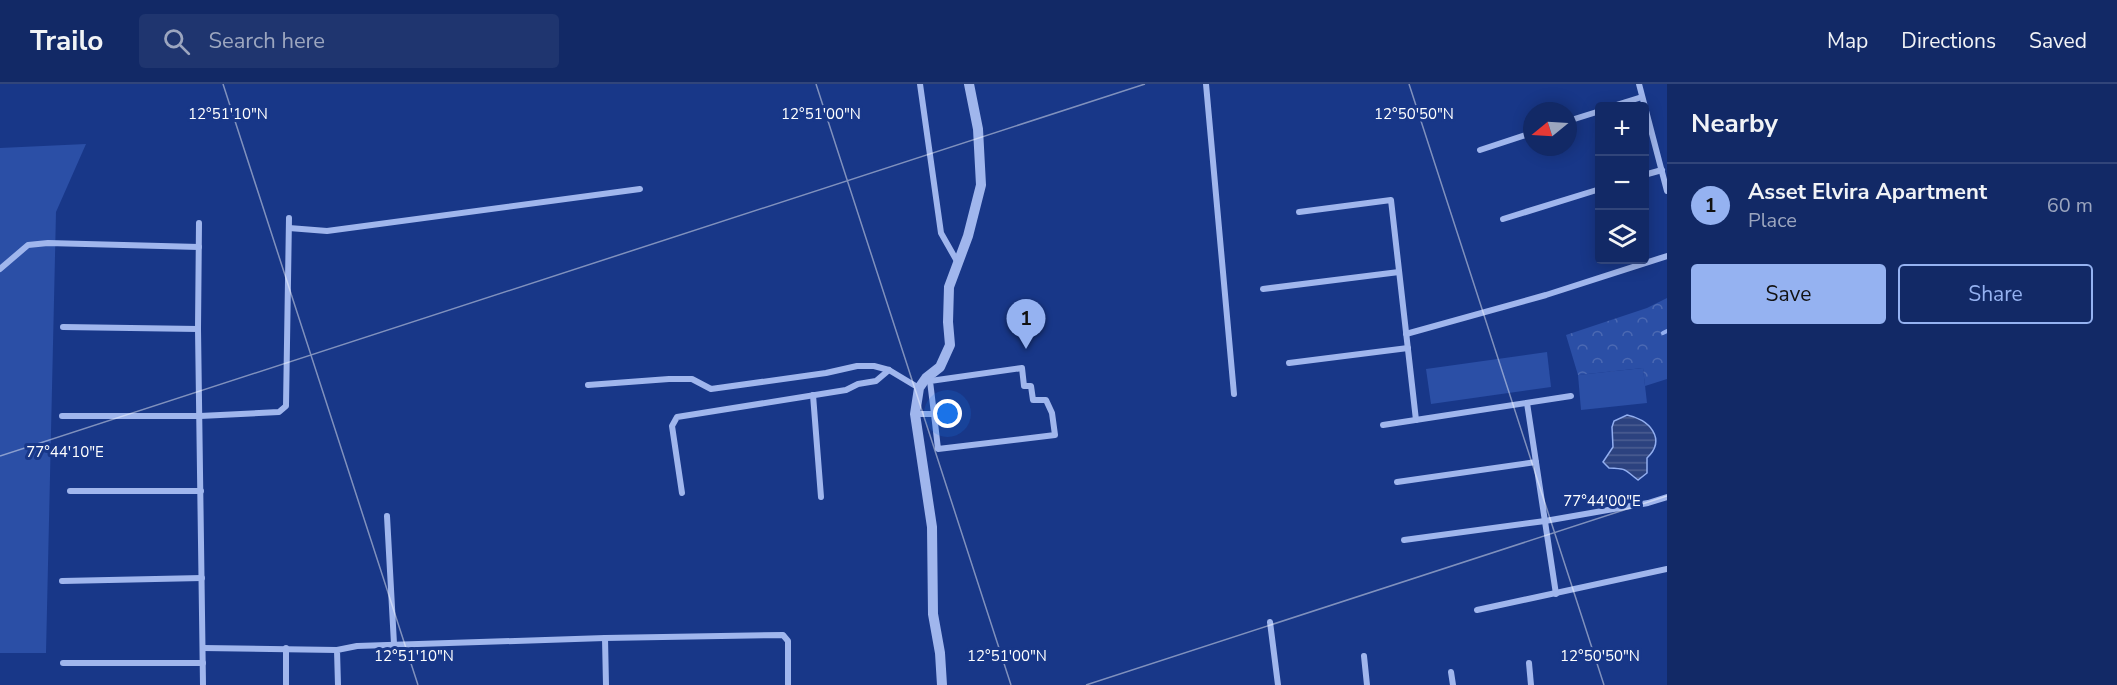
<!DOCTYPE html>
<meta charset="utf-8">
<style>
:root{--surface:#122966;--page:#1f356f;--text:#f1f3f6;--muted:#9ca6bf;--line:#31457a;--accent:#95b2f1}
body{margin:0;font-family:"Nunito Sans",sans-serif;background:var(--page);color:var(--text)}
.controls{position:absolute;right:18px;top:18px;display:grid;overflow:hidden;border-radius:6px;box-shadow:0 3px 15px #0003}
.controls button{width:54px;height:54px;display:grid;place-items:center;padding:0;border:0;border-bottom:2px solid var(--line);background:var(--surface);color:var(--text);font:30px sans-serif}
.compass{position:absolute;left:1523px;top:18px;width:54px;height:54px;border-radius:50%;background:var(--surface);box-shadow:0 3px 15px #0003;rotate:252deg}
.you{position:absolute;left:948px;top:330px;width:21px;height:21px;margin:-15px;border:4px solid #fff;border-radius:50%;background:#1a73e8;box-shadow:0 0 0 9px #1a73e833}
.badge{display:grid;place-items:center;width:39px;height:39px;border-radius:50%;background:var(--accent);color:#111;font-size:20px;font-weight:700}
.pin{position:absolute;translate:-50% -50px;filter:drop-shadow(0 2px 3px #0008)}
.pin::after{content:'';position:absolute;top:32px;width:21px;height:18px;background:inherit;clip-path:polygon(0 0,100% 0,50% 100%)}
.list{margin:0;padding:0;list-style:none}
h2{display:flex;justify-content:space-between;align-items:center;height:78px;margin:0;padding:0 24px;font-size:26px}
h2 small{font-size:20px;font-weight:400;color:var(--muted)}
.list li{display:grid;grid-template-columns:39px 1fr auto;gap:18px;align-items:center;box-sizing:border-box;height:84px;padding:0 24px;border-top:2px solid var(--line)}
.list b{display:block;font-size:22px;white-space:nowrap}
.list p{margin:0;font-size:20px;white-space:nowrap;color:var(--muted)}
.list em{font-size:20px;font-style:normal;color:var(--muted)}
.actions{display:flex;gap:12px;padding:18px 24px}
.actions a{flex:1;padding:14px 0;border:2px solid var(--accent);border-radius:6px;text-align:center;font-size:21px;color:var(--accent)}
.actions .main{background:var(--accent);color:#111}
.icon{flex:none;width:33px;height:33px;fill:none;stroke:currentColor;stroke-width:2;stroke-linecap:round;stroke-linejoin:round}
.map{position:relative;flex:none;width:1667px;height:601px;overflow:hidden}
header{display:flex;align-items:center;gap:36px;box-sizing:border-box;height:84px;padding:0 30px;background:var(--surface);border-bottom:2px solid var(--line)}
header strong{font-size:28px}
nav{display:flex;gap:33px;margin-inline-start:auto;font-size:21px}
.search{width:420px;height:54px;background:var(--page);display:flex;align-items:center;gap:15px;box-sizing:border-box;padding:0 21px;border-radius:6px;color:var(--muted);font-size:22px}
main{display:flex}
aside{flex:1;background:var(--surface)}
.map>svg:first-child{display:block}
</style>
<header>
<strong>Trailo</strong>
<div class="search"><svg class="icon" aria-label="search" viewBox="0 0 24 24"><circle cx="10" cy="10" r="6"/><path d="M15 15l6 6"/></svg>Search here</div>
<nav><a>Map</a><a>Directions</a><a>Saved</a></nav>
</header>
<main>
<div class="map">
<svg width="1667" height="601" viewBox="0 0 1667 601">
<defs>
<pattern id="park-crowns" width="20" height="18" patternUnits="userSpaceOnUse" patternTransform="scale(1.5)"><rect width="20" height="18" fill="#2b4fa6"/><path d="M2 6a3 3 0 1 1 6 0M12 15a3 3 0 1 1 6 0" fill="none" stroke="#4b69b3"/></pattern>
<pattern id="water-rules" width="6" height="5" patternUnits="userSpaceOnUse" patternTransform="scale(1.5)"><rect width="6" height="5" fill="#2c427f"/><path d="M0 2.5h6" fill="none" stroke="#4c5e92"/></pattern>
</defs>
<rect width="100%" height="100%" fill="#183788"/>
<g fill="#2b4fa6">
<polygon points="86,60 56,128 46,569 0,569 0,64"/>
<polygon points="1547,268 1551,303 1431,320 1426,285"/>
<polygon points="1643,284 1647,319 1581,326 1578,291"/>
</g>
<polygon fill="url(#park-crowns)" points="1667,214 1667,295 1645,302 1643,284 1578,291 1566,251 1647,224"/>
<path fill="url(#water-rules)" stroke="#92aef0" stroke-width="1.5" d="M1627 331C1649 335 1667 355 1647 374V389L1638 396C1623 385 1629 385 1609 384L1603 378 1613 363 1612 343 1614 337Z"/>
<g fill="none" stroke-linecap="round" stroke-linejoin="round">
<polyline stroke="#92aef0" stroke-width="4" points="1663,249 1667,247"/>
<g stroke="#a0b6ed" stroke-width="6">
<polyline points="920,0 941,149 958,179"/>
<polyline points="1206,0 1234,310"/>
<polyline points="1639,0 1667,107"/>
<polyline points="1613,22 1642,13"/>
<polyline points="1568,37 1600,27"/>
<polyline points="1480,66 1532,49"/>
<polyline points="1644,91 1662,86"/>
<polyline points="1299,128 1391,116 1416,336"/>
<polyline points="1503,135 1600,105"/>
<polyline points="199,139 198,245 203,601"/>
<polyline points="289,144 327,147 640,105"/>
<polyline points="0,185 28,161 48,159 199,163"/>
<polyline points="1263,205 1399,188"/>
<polyline points="63,243 198,245"/>
<polyline points="1406,250 1546,211 1667,172"/>
<polyline points="1289,279 1408,264"/>
<polyline points="588,301 669,295 692,295 711,305 826,289 857,282 874,282 889,286 919,304"/>
<polyline points="813,311 821,413"/>
<polyline points="1527,319 1556,510"/>
<polyline points="915,330 934,330 938,365 1055,351 1052,329 1046,316 1033,316 1031,302 1024,302 1022,284 930,297 934,330"/>
<polyline points="62,332 200,332 279,328 286,322 289,134"/>
<polyline points="1383,341 1571,312"/>
<polyline points="1397,398 1536,378"/>
<polyline points="70,407 201,407"/>
<polyline points="682,409 672,342 677,333 846,306 858,300 876,297 889,286"/>
<polyline points="387,432 394,560"/>
<polyline points="1404,456 1545,437 1648,419 1667,413"/>
<polyline points="62,497 202,494"/>
<polyline points="1477,526 1667,485"/>
<polyline points="1270,538 1278,601"/>
<polyline points="605,554 606,601"/>
<polyline points="203,564 337,566"/>
<polyline points="286,564 286,601"/>
<polyline points="1364,572 1367,601"/>
<polyline points="63,579 203,579"/>
<polyline points="1529,579 1531,601"/>
<polyline points="1451,588 1453,601"/>
<polyline points="338,601 337,566 357,562 605,554 783,551 788,557 788,601"/>
</g>
<polyline stroke="#a0b6ed" stroke-width="10" points="942,601 940,569 933,530 932,443 915,330 919,304 926,294 940,283 950,261 948,238 949,203 968,152 981,101 978,45 969,0"/>
</g>
<path fill="none" stroke="#fff" stroke-width="1.5" stroke-opacity="0.45" d="M223 0 418 601M816 0 1011 601M1409 0 1604 601M0 372 1145 0M1086 601 1667 412"/>
<g font-size="15" text-anchor="middle" fill="#fff" stroke="#183788" stroke-width="6" stroke-linejoin="round" paint-order="stroke">
<text x="228" y="35">12°51'10"N</text>
<text x="821" y="35">12°51'00"N</text>
<text x="1414" y="35">12°50'50"N</text>
<text x="65" y="373">77°44'10"E</text>
<text x="1602" y="422">77°44'00"E</text>
<text x="414" y="577">12°51'10"N</text>
<text x="1007" y="577">12°51'00"N</text>
<text x="1600" y="577">12°50'50"N</text>
</g>
</svg>
<div class="controls">
<button>+</button>
<button>−</button>
<button><svg class="icon" aria-label="layers" viewBox="0 0 24 24"><path d="M12 4l9 5-9 5-9-5zM3 14l9 5 9-5"/></svg></button>
</div>
<svg class="compass" viewBox="-18 -18 36 36"><path d="M0-13l5 13h-10z" fill="#e53935"/><path d="M0 13l5-13h-10z" fill="#9ca6bf"/></svg>
<div class="you"></div>
<div class="pin badge" style="left:1026px;top:265px">1</div>
</div>
<aside>
<h2>Nearby<small></small></h2>
<ul class="list">
<li><span class="badge">1</span><div><b>Asset Elvira Apartment</b><p>Place</p></div><em>60 m</em></li>
</ul>
<div class="actions"><a class="main">Save</a><a>Share</a></div>
</aside>
</main>
